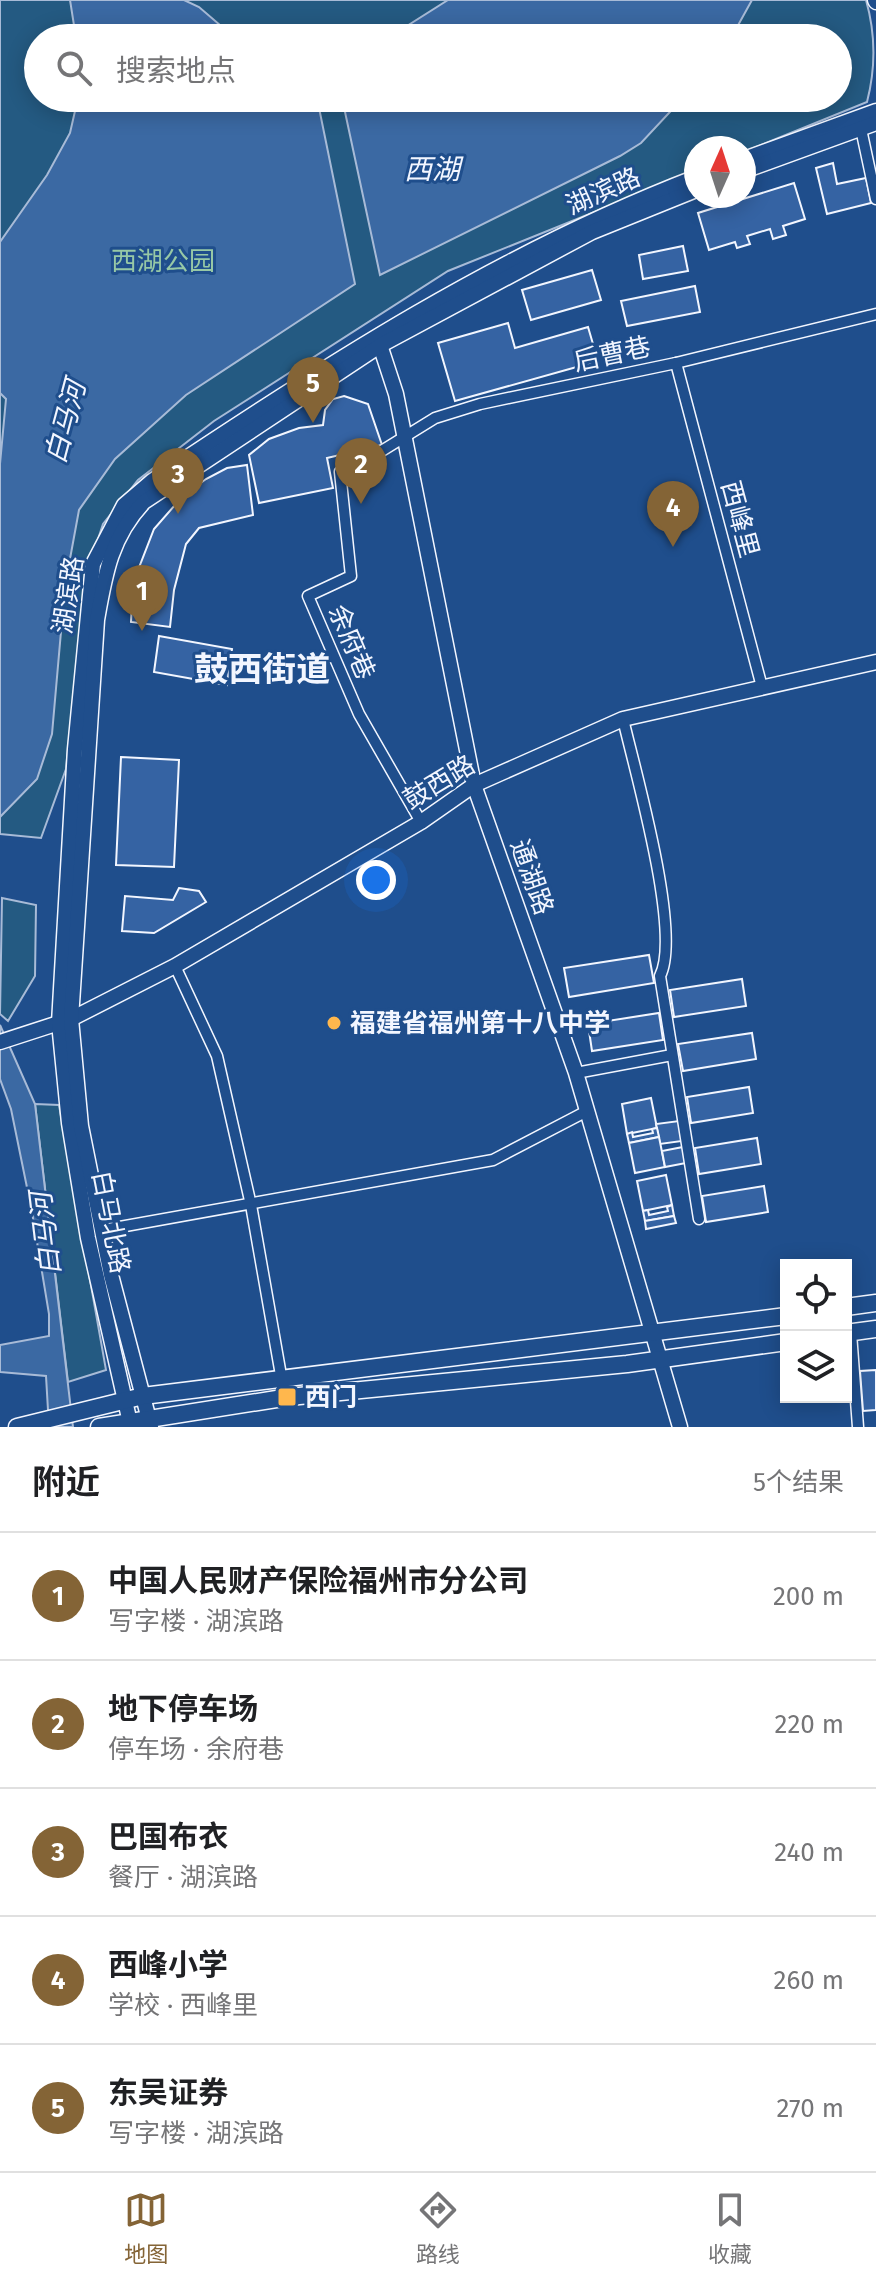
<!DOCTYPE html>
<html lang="zh">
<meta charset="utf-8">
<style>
:root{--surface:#fff;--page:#f6f6f6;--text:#202124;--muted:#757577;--line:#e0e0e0;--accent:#846436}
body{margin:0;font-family:"Fira Sans","Noto Sans SC",sans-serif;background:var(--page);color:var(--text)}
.controls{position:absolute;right:24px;bottom:24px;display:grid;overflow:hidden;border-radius:0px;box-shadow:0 4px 20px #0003}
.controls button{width:72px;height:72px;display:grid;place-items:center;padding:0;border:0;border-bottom:2px solid var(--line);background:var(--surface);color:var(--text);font:40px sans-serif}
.compass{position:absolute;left:684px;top:136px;width:72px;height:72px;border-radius:50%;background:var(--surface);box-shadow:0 4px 20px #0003;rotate:3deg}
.you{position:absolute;left:376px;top:880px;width:28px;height:28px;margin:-20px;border:6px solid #fff;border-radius:50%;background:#1a73e8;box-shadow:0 0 0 12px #1a73e833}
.badge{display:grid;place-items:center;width:52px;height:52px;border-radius:50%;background:var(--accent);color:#fff;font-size:26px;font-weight:700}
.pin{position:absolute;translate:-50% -66px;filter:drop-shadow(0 2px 4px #0008)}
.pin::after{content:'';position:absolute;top:42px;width:28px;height:24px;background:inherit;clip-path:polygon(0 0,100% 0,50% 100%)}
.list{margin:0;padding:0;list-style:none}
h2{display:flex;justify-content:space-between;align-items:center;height:104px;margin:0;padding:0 32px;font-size:34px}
h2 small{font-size:26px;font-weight:400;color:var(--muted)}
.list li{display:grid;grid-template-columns:52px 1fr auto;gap:24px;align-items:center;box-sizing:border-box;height:128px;padding:0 32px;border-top:2px solid var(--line)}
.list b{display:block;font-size:30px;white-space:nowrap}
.list p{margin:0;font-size:26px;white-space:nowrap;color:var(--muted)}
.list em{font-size:26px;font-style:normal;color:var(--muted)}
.icon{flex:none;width:44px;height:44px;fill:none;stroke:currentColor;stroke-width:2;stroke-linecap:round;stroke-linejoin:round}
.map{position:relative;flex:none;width:876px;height:1427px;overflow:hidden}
.search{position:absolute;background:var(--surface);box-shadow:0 4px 20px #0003;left:24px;right:24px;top:24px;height:88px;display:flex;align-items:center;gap:20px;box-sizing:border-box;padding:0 28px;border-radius:44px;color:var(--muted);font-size:30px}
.sheet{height:744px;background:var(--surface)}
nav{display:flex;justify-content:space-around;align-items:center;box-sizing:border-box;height:112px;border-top:2px solid var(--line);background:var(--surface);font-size:22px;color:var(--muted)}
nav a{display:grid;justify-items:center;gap:4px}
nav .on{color:var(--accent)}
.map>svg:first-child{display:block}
</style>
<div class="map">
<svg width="876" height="1427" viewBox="0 0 876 1427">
<rect width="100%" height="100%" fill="#1f4e8c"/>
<g fill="#245a82" stroke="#a8bbd7" stroke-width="2" fill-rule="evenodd">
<path d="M0 0H866C876 35 876 67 867 102L744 152V148H696V171L448 271 214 421 138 480 103 524 85 579 66 769 41 838 0 834ZM38 38H838V98H38Z"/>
<polygon points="2,898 36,905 35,976 8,1021 0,1014"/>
<polygon points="35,1104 59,1105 106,1370 68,1382"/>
</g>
<g fill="#3b69a3" stroke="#a8bbd7" stroke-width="2">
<polygon points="70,0 184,0 199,7 235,38 76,38"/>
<polygon points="448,0 752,0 731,38 388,38"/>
<polygon points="78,98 317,98 355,284 186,395 115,459 79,510 65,586 52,734 37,779 0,817 0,464 6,399 0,393 0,242 47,175 70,133"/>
<polygon points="342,98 683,98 641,143 620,156 380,275"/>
<polygon points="0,1025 35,1104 73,1427 49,1427 46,1376 0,1372 0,1345 49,1336 49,1314 32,1212 11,1109 0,1079"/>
</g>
<g fill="#3563a3" stroke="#f2f6ff" stroke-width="2">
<polygon points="833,163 837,184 866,178 871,203 827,214 816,168"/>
<polygon points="794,183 805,219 783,226 786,235 773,239 770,229 747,236 750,244 737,248 735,242 709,250 698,213"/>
<polygon points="683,246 688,271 643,279 639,255"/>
<polygon points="592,270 601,300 531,320 522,290"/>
<polygon points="695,286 700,312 627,326 621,301"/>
<polygon points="508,323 515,348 588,327 598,361 455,401 438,343"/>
<polygon points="344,396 368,404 382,445 327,458 333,488 259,503 249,455 269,439 299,428 323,425 325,410 333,399"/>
<polygon points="247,465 253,515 199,528 186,544 174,590 170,627 131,622 133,583 154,529 182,497 206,479 227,468"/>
<polygon points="159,636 232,649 227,685 154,672"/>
<polygon points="121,757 179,760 174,867 116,865"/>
<polygon points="179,888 199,891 206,902 154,933 122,931 125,896 173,900"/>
<polygon points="649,955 654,983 569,997 564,968"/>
<polygon points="742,979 746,1006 674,1017 670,990"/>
<polygon points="659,1013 663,1040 592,1051 588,1024"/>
<polygon points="752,1033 756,1059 683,1071 678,1044"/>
<polygon points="749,1087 753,1113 691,1123 687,1097"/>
<polygon points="651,1098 657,1128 627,1134 622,1104"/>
<polygon points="679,1121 682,1141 660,1144 656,1124"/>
<polygon points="657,1128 659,1137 629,1143 627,1134 632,1132 633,1137 653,1133 652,1129"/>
<polygon points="659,1137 665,1167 635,1173 629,1143"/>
<polygon points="757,1138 761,1164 699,1174 695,1148"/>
<polygon points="683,1147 686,1163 665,1167 662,1151"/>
<polygon points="666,1175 672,1205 643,1211 637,1181"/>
<polygon points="764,1186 768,1212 706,1222 702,1196"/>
<polygon points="672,1205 674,1216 645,1221 643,1211 648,1210 649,1215 668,1211 667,1207"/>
<polygon points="674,1216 676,1223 646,1229 645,1221"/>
<polygon points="876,1370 876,1410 863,1411 860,1371"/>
</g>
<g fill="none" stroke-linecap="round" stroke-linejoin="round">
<defs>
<g id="street">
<polyline points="861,129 876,199"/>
<polyline points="676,363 762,687"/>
<path d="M623 719C635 771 682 933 660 976L699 1219"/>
<polyline points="421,822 359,714 308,596 351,576 340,472 367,460 435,418 480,404 676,363 876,314"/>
<polyline points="175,966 217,1056 251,1205 282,1381"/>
<polyline points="576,1073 672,1055"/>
<polyline points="103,1230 493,1160 587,1111"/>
<polyline points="851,1333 858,1427"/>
</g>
<g id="secondary">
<polyline points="875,0 876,2"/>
<polyline points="744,159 876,111"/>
<polyline points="744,171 876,123"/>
<polyline points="378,339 396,394 474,785 576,1073 680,1427"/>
<polyline points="0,1042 71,1019 175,966 421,822 474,785 623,719 876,662"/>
<path d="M131 1427 88 1238 69 1123 59 1023 75 749 93 564 124 505 152 481C325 365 501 252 696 177"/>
<path d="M151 1427 111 1275 81 1126 71 1019 97 620C105 574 111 537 144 502L381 345 592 232 696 190"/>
</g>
<g id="primary">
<polyline points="846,1307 876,1303"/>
<polyline points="846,1333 876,1329"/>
<polyline points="17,1427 143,1396 786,1316"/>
<polyline points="99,1427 289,1397 627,1364 786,1342"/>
</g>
</defs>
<use href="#street" stroke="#f2f6ff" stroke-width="13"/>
<use href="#secondary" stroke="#f2f6ff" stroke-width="17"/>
<use href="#primary" stroke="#f2f6ff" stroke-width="19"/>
<use href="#street" stroke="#1f4e8c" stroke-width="10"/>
<use href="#secondary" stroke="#1f4e8c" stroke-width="14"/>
<use href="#primary" stroke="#1f4e8c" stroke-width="16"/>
</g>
<g fill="#ffb74d" stroke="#1f4e8c" stroke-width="3">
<circle cx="334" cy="1023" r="8"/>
<rect x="277" y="1387" width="20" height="20" rx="4"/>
</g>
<g text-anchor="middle" stroke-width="6" stroke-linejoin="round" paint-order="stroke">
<g font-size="26" fill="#f2f6ff" stroke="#1f4e8c">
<text transform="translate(603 191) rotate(-24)" y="9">湖滨路</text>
<text transform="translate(612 354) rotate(-12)" y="9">后曹巷</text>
<text transform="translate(740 519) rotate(75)" y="9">西峰里</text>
<text transform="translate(68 595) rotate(-81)" y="9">湖滨路</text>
<text transform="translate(352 642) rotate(67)" y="9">余府巷</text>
<text transform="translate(439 782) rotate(-31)" y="9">鼓西路</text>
<text transform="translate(532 877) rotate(70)" y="9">通湖路</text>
<text transform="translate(111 1222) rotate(79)" y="9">白马北路</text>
</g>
<g font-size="26" fill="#97c8a6" stroke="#1f4e8c">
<text x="163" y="270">西湖公园</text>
</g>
<g font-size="26" font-weight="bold" fill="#f2f6ff" stroke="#1f4e8c" text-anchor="start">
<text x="350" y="1032">福建省福州第十八中学</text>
<text x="305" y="1406">西门</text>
</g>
<g font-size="28" font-style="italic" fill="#f2f6ff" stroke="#1f4e8c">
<text x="432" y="179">西湖</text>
<text transform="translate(65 422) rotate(-75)" y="10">白马河</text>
<text transform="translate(45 1234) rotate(-97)" y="10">白马河</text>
</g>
<g font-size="34" font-weight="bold" fill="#f2f6ff" stroke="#1f4e8c">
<text x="262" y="681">鼓西街道</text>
</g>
</g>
</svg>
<div class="controls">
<button><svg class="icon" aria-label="locate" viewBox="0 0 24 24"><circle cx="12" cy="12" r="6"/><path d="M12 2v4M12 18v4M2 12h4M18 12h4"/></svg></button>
<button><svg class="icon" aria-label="layers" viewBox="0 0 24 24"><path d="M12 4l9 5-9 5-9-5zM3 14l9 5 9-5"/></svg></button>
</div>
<svg class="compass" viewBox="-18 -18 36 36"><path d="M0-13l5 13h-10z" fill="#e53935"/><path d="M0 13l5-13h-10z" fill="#757577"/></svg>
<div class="you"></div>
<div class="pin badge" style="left:142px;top:631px">1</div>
<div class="pin badge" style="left:361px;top:504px">2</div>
<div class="pin badge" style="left:178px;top:514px">3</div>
<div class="pin badge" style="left:673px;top:547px">4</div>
<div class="pin badge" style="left:313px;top:423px">5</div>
<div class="search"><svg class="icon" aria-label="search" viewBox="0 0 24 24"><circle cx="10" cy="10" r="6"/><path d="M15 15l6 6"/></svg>搜索地点</div>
</div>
<section class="sheet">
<h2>附近<small>5个结果</small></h2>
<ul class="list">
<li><span class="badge">1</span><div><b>中国人民财产保险福州市分公司</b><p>写字楼 · 湖滨路</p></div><em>200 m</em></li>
<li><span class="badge">2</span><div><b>地下停车场</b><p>停车场 · 余府巷</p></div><em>220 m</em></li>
<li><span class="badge">3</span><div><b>巴国布衣</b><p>餐厅 · 湖滨路</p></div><em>240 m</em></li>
<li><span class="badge">4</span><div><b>西峰小学</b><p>学校 · 西峰里</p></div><em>260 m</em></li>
<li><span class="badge">5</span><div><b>东吴证券</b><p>写字楼 · 湖滨路</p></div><em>270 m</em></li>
</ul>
</section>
<nav>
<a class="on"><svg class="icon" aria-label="map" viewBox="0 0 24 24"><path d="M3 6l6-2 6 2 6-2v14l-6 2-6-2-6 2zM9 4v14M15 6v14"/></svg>地图</a>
<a><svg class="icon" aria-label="directions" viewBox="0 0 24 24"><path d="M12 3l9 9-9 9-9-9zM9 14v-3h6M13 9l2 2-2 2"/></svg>路线</a>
<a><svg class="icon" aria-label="saved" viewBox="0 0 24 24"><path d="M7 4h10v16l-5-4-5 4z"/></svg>收藏</a>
</nav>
